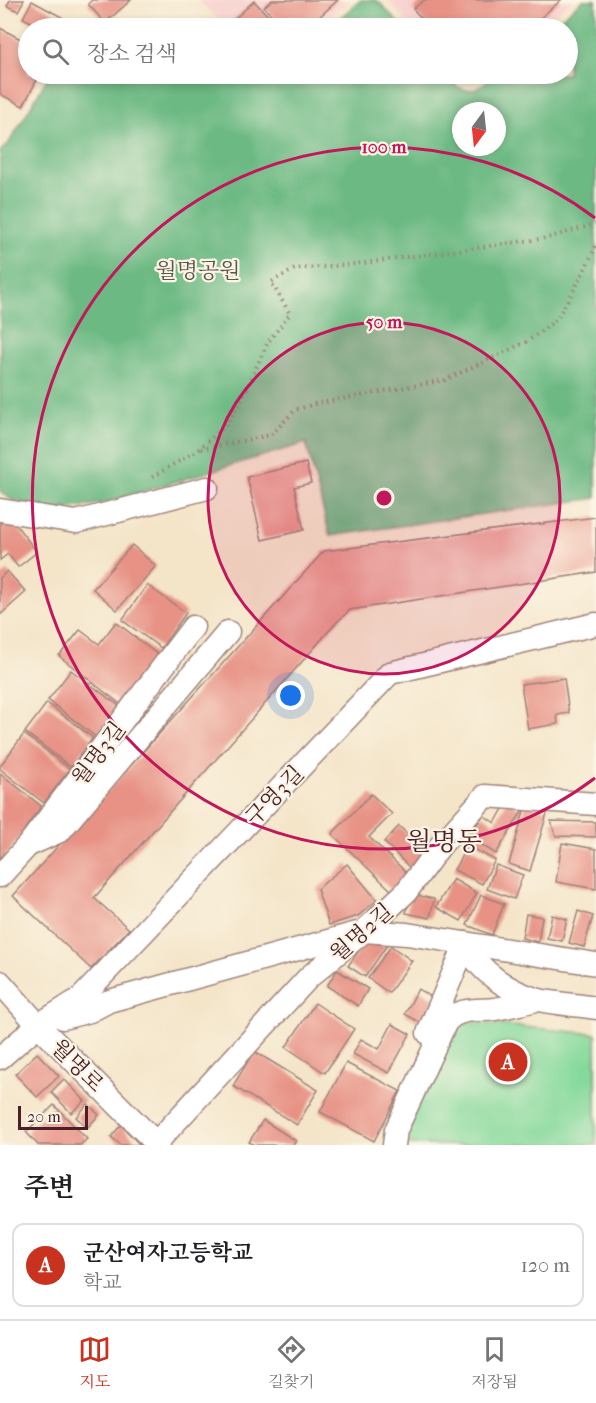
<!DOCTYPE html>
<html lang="ko">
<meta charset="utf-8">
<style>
:root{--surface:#fff;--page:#f6f6f6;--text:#202124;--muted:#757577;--line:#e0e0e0;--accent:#c8321e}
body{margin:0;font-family:"IM FELL French Canon","Noto Serif KR",serif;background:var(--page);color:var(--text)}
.compass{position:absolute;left:452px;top:102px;width:54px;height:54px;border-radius:50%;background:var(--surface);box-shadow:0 3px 9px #0003;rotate:195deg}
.scale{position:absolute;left:18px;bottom:15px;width:70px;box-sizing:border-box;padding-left:6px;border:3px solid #4a1f2b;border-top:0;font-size:16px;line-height:21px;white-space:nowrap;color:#4a1f2b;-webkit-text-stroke:4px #fcf5e5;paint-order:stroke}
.you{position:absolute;left:291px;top:696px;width:21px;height:21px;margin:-15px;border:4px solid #fff;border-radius:50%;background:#1a73e8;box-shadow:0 0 0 9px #1a73e833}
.badge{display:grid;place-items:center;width:39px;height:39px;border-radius:50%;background:var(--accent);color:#fff;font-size:20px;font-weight:700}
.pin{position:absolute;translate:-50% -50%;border:3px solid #fff;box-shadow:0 2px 6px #0006}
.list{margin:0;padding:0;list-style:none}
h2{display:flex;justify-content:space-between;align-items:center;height:78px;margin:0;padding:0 24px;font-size:26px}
h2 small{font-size:20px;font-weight:400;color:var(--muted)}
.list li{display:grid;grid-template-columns:39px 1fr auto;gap:18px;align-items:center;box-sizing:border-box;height:84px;margin:0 12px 12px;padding:0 12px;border:2px solid var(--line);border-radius:12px}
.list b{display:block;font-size:22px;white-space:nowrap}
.list p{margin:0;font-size:20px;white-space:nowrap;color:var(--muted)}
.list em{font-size:20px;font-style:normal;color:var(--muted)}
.icon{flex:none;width:33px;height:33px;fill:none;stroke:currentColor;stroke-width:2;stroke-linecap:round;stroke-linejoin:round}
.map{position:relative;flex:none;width:596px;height:1145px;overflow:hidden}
.search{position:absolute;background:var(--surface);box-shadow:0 3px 9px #0003;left:18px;right:18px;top:18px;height:66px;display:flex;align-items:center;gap:15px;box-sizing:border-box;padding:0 21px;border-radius:33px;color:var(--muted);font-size:22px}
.sheet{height:174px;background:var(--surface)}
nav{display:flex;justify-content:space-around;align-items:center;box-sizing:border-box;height:84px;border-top:2px solid var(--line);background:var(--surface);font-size:16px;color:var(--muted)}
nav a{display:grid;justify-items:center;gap:3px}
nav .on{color:var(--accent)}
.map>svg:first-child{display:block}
</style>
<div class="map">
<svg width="596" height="1145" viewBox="0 0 596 1145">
<rect width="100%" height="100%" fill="#fcf5e5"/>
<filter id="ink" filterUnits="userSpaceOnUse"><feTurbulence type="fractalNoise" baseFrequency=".0167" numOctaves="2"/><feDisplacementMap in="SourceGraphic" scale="12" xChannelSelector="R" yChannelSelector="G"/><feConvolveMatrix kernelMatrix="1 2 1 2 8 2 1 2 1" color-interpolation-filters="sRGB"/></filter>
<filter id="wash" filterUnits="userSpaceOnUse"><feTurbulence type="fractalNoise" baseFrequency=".008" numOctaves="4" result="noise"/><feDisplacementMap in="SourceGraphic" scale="24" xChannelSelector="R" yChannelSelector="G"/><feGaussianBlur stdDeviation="1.35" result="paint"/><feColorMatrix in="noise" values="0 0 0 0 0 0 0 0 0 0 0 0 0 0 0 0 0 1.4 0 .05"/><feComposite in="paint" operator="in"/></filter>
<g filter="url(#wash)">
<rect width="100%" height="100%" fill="#f4e5c9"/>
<g fill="#f7d0ce">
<polygon points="198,0 349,0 317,28 227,28"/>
<polygon points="387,0 572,0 539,28 412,28"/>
</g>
<polygon fill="#85d99b" stroke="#687c63" stroke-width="1.5" points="459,1021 596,1034 596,1145 401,1145 403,1132"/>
<g fill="#6cb983" stroke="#5b6c57" stroke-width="1.5" fill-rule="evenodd">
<polygon points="361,0 375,0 380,3 403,28 328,28"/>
<path d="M583 0H596V498L330 536 306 443 104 503 54 511 12 500 0 491V152L9 143 50 74H444L457 87 465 90 476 89 497 74H568V28H550ZM461 111H497V147H461Z"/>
</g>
<g id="blocks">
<g fill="#e79285">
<polygon points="10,0 24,0 18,11 7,6"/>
<polygon points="92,0 131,0 105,23 88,4"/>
<polygon points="272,0 338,0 307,28 284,28 264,7"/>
<polygon points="424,0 561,0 529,28 430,28 413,9"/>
<polygon points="32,1 67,20 62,28 43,28 23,18"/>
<polygon points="254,1 280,28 237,28 231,22"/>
<polygon points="0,28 28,43 28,74 40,74 23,106 0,94"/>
<polygon points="306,463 311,483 294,487 304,530 262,540 247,477"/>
<polygon points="9,516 37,552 18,567 8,554 0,560 0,523"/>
<polygon points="596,517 596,572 350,610 336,623 94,898 129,929 91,969 13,896 324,551"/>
<polygon points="132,545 156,566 117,610 93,589"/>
<polygon points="7,571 26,592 0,615 0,578"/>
<polygon points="147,585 186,613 161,648 122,620"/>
<polygon points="116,622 158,655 120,704 59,656 80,630 99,644"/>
<polygon points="71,670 119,706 96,737 48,700"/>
<polygon points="564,678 569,713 557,715 558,724 528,729 521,684"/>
<polygon points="47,703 93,738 71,767 25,732"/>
<polygon points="24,734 70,769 44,803 0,769 0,766"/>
<polygon points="0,773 41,806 0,865"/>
<polygon points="371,794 392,814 369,837 409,875 393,892 332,834"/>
<polygon points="508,800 523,810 496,854 469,837 483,815 495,823"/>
<polygon points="526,804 548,810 530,871 509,864"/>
<polygon points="551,821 596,822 596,837 556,836"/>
<polygon points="399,826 430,856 414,872 384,842"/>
<polygon points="562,843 596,849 596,889 556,882"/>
<polygon points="467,846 495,860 482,884 454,870"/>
<polygon points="347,864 377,900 358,916 329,925 317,889"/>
<polygon points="496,865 523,875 514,899 487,889"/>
<polygon points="453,879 477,893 461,921 436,907"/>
<polygon points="411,894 434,899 430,918 406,913"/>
<polygon points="481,895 504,904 492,935 467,925"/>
<polygon points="578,911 593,916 584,947 569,943"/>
<polygon points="526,914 542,917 538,942 522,938"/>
<polygon points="552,915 567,919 562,941 547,938"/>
<polygon points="365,942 387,945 365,977 348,966"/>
<polygon points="391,946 412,961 389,993 368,978"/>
<polygon points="337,970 368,989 358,1006 327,986"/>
<polygon points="418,989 435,999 426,1026 405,1014"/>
<polygon points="315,1003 354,1029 325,1073 286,1047"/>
<polygon points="392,1024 410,1034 389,1073 353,1054 361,1039 379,1049"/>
<polygon points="254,1051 318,1090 297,1125 233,1086"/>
<polygon points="37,1053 59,1076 37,1097 15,1074"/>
<polygon points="346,1063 400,1091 374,1141 320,1112"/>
<polygon points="64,1079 85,1101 71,1113 51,1092"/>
<polygon points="88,1104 99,1115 87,1128 76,1117"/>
<polygon points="54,1105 87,1139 80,1145 38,1145 26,1132"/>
<polygon points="263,1120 296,1141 293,1145 254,1145 249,1142"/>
<polygon points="121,1125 140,1145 121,1145 111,1137"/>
</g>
</g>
</g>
<g filter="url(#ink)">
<use href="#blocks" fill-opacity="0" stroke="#9f827a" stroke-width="1.5"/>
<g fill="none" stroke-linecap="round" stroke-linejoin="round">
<defs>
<g id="minor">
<polyline points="0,510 76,522 207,488"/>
<polyline points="31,844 60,831 228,632"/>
<polyline points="0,876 29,844 193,627"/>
<path d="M466 943C478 972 510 992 539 1000 558 1004 577 1005 596 1008"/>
<polyline points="0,982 38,1025 158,1145"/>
<polyline points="63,1018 90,1011 109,1001 364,931 407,934 596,964"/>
<polyline points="428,1033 466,943"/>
<polyline points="0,1058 38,1025 81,998 390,673 596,624"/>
<polyline points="156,1143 309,977 364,931 406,892 440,846 485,796 596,804"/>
<path d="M394 1145 396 1130 446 1022C459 1007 478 1011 495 1009 510 1007 524 1002 538 1000"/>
</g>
</defs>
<use href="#minor" stroke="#9f827a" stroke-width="25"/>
<g stroke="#9f827a" stroke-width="4" stroke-dasharray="1.5 4.5" stroke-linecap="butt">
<polyline points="201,449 271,435 295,410 315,404 445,380 528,341 556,320 579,281 596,246"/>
<polyline points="152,477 198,450 225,426 240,403 268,342 290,314 271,282 295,269 357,264 547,238 596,224"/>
</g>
<use href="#minor" stroke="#fff" stroke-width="22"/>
</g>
</g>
<circle cx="384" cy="498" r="176" fill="#c2185b" fill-opacity=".12"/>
<g fill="none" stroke="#c2185b" stroke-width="3">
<circle cx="384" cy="498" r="176"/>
<path d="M595 778A351 351 0 1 1 595 218"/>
</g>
<g text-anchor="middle" stroke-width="4.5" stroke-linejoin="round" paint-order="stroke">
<g font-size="22" fill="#5c574d" stroke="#fcf5e5">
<text x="198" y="278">월명공원</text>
</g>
<g font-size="22" fill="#4a1f2b" stroke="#fcf5e5">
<text transform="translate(98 753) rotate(-53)" y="8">월명3길</text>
<text transform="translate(274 795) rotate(-46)" y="8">구영3길</text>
<text transform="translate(361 932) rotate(-41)" y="8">월명2길</text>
<text transform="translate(78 1065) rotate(45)" y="8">월명로</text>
</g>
<g font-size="26" fill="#4a1f2b" stroke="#fcf5e5">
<text x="444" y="850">월명동</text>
</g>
</g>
<circle cx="384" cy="498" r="9" fill="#c2185b" stroke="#fcf5e5" stroke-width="3"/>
<g font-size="18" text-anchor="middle" font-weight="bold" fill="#c2185b" stroke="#fcf5e5" stroke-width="4.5" stroke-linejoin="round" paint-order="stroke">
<text x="384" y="153">100 m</text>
<text x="384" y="328">50 m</text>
</g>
</svg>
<svg class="compass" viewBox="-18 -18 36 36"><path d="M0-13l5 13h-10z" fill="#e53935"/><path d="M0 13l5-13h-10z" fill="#757577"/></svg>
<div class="scale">20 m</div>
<div class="you"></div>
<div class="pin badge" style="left:508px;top:1062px">A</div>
<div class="search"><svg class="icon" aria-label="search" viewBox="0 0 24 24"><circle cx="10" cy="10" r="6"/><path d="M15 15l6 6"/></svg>장소 검색</div>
</div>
<section class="sheet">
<h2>주변<small></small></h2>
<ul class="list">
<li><span class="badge">A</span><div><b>군산여자고등학교</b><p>학교</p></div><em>120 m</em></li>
</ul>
</section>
<nav>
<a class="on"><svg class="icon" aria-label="map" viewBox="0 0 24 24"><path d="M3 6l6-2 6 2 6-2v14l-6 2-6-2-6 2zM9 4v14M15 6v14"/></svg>지도</a>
<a><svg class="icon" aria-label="directions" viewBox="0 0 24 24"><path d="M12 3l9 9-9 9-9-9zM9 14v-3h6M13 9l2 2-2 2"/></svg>길찾기</a>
<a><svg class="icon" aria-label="saved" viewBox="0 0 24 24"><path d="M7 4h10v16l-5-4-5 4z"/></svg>저장됨</a>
</nav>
